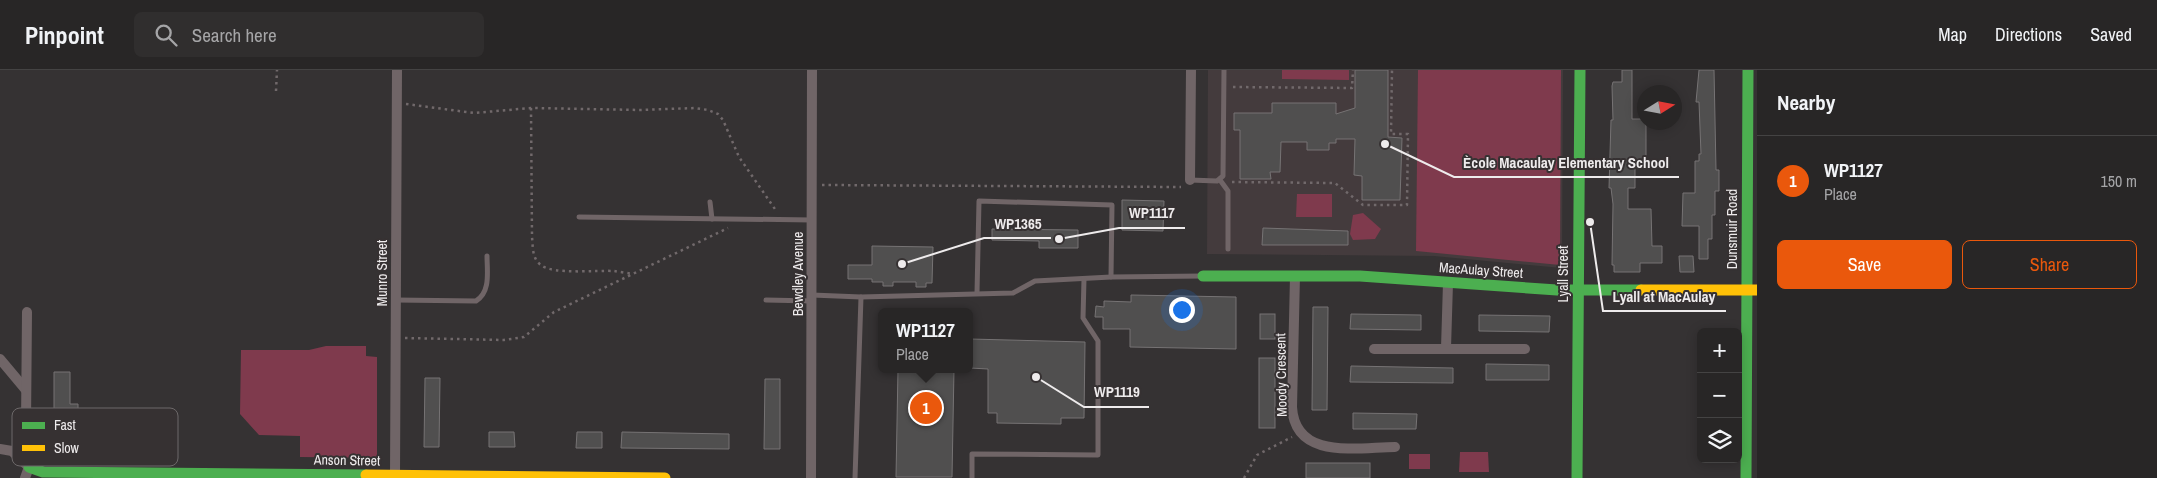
<!DOCTYPE html>
<meta charset="utf-8">
<style>
:root{--surface:#282626;--page:#302e2e;--text:#f1f3f6;--muted:#a5a5a7;--line:#444343;--accent:#ea580c}
body{margin:0;font-family:"Archivo Narrow",sans-serif;background:var(--page);color:var(--text)}
.controls{position:absolute;right:15px;bottom:15px;display:grid;overflow:hidden;border-radius:8px;box-shadow:0 2px 12px #0003}
.controls button{width:45px;height:45px;display:grid;place-items:center;padding:0;border:0;border-bottom:1px solid var(--line);background:var(--surface);color:var(--text);font:25px sans-serif}
.compass{position:absolute;left:1637px;top:15px;width:45px;height:45px;border-radius:50%;background:var(--surface);box-shadow:0 2px 12px #0003;rotate:79deg}
.you{position:absolute;left:1181px;top:239px;width:18px;height:18px;margin:-12px;border:4px solid #fff;border-radius:50%;background:#1a73e8;box-shadow:0 0 0 8px #1a73e833}
.badge{display:grid;place-items:center;width:32px;height:32px;border-radius:50%;background:var(--accent);color:#fff;font-size:16px;font-weight:700}
.pin{position:absolute;translate:-50% -50%;border:2px solid #fff;box-shadow:0 1px 5px #0006}
.popup{position:absolute;left:878px;top:238px;width:95px;height:65px;box-sizing:border-box;display:grid;place-content:center;border-radius:8px;background:var(--surface);filter:drop-shadow(0 1px 4px #0005);font-size:16px;white-space:nowrap;color:var(--muted)}
.popup b{font-size:19px;color:var(--text)}
.popup::after{content:'';position:absolute;left:50%;top:100%;margin-left:-10px;border:10px solid transparent;border-top-color:var(--surface)}
.list{margin:0;padding:0;list-style:none}
h2{display:flex;justify-content:space-between;align-items:center;height:65px;margin:0;padding:0 20px;font-size:21px}
h2 small{font-size:16px;font-weight:400;color:var(--muted)}
.list li{display:grid;grid-template-columns:32px 1fr auto;gap:15px;align-items:center;box-sizing:border-box;height:90px;padding:0 20px;border-top:1px solid var(--line)}
.list b{display:block;font-size:19px;white-space:nowrap}
.list p{margin:0;font-size:16px;white-space:nowrap;color:var(--muted)}
.list em{font-size:16px;font-style:normal;color:var(--muted)}
.actions{display:flex;gap:10px;padding:15px 20px}
.actions a{flex:1;padding:11px 0;border:1px solid var(--accent);border-radius:8px;text-align:center;font-size:18px;color:var(--accent)}
.actions .main{background:var(--accent);color:#fff}
.icon{flex:none;width:28px;height:28px;fill:none;stroke:currentColor;stroke-width:2;stroke-linecap:round;stroke-linejoin:round}
.map{position:relative;flex:none;width:1757px;height:408px;overflow:hidden}
header{display:flex;align-items:center;gap:30px;box-sizing:border-box;height:70px;padding:0 25px;background:var(--surface);border-bottom:1px solid var(--line)}
header strong{font-size:24px}
nav{display:flex;gap:28px;margin-inline-start:auto;font-size:18px}
.search{width:350px;height:45px;background:var(--page);display:flex;align-items:center;gap:12px;box-sizing:border-box;padding:0 18px;border-radius:8px;color:var(--muted);font-size:19px}
main{display:flex}
aside{flex:1;background:var(--surface)}
.map>svg:first-child{display:block}
</style>
<header>
<strong>Pinpoint</strong>
<div class="search"><svg class="icon" aria-label="search" viewBox="0 0 24 24"><circle cx="10" cy="10" r="6"/><path d="M15 15l6 6"/></svg>Search here</div>
<nav><a>Map</a><a>Directions</a><a>Saved</a></nav>
</header>
<main>
<div class="map">
<svg width="1757" height="408" viewBox="0 0 1757 408">
<rect width="100%" height="100%" fill="#353233"/>
<polygon fill="#443b3d" points="1208,0 1563,0 1562,198 1434,186 1207,184"/>
<g fill="#7f3a4d">
<polygon points="1282,0 1349,0 1349,10 1282,9"/>
<polygon points="1418,0 1561,0 1560,195 1416,181"/>
<polygon points="1297,124 1332,124 1332,147 1296,147"/>
<polygon points="1363,143 1381,159 1375,169 1353,170 1350,164 1353,145"/>
<polygon points="326,276 366,276 366,286 377,287 377,388 300,387 300,366 259,365 240,344 241,280 309,280"/>
<polygon points="1460,382 1488,382 1489,402 1459,402"/>
<rect x="1409" y="384" width="21" height="15"/>
</g>
<g fill="#504f4f" stroke="#767374">
<polygon points="1355,0 1388,0 1388,67 1402,68 1400,130 1362,130 1362,106 1354,105 1355,69 1336,69 1336,73 1329,73 1329,80 1307,80 1307,72 1281,72 1280,102 1270,102 1271,109 1240,109 1240,60 1234,60 1234,43 1272,43 1272,33 1336,33 1336,44 1355,38"/>
<polygon points="1622,0 1632,0 1632,49 1644,49 1646,52 1646,90 1637,89 1635,91 1635,118 1628,118 1628,139 1651,139 1652,176 1662,176 1662,193 1640,193 1640,202 1614,202 1614,195 1612,195 1613,134 1611,118 1609,118 1611,50 1613,50 1612,16 1613,12 1622,12"/>
<polygon points="1699,0 1714,0 1716,100 1719,100 1719,121 1715,121 1715,145 1712,145 1712,169 1708,169 1708,189 1699,189 1699,156 1682,156 1683,123 1695,123 1695,91 1699,91 1699,84 1701,84 1699,32 1696,32"/>
<polygon points="1122,130 1164,131 1163,161 1122,160"/>
<polygon points="1263,158 1348,161 1348,175 1262,175"/>
<polygon points="992,159 1078,160 1078,178 1039,178 1039,171 992,170"/>
<polygon points="872,176 933,177 932,213 926,213 926,217 916,217 916,212 893,212 893,216 883,216 883,212 872,212 872,209 848,209 848,195 872,195"/>
<polygon points="1679,186 1693,186 1694,202 1680,202"/>
<polygon points="1131,225 1236,227 1236,279 1130,277 1130,259 1103,259 1103,247 1095,247 1096,236 1104,237 1104,231 1131,232"/>
<polygon points="1313,237 1328,237 1327,340 1312,340"/>
<rect x="1260" y="244" width="15" height="25"/>
<polygon points="1351,244 1421,245 1421,260 1350,259"/>
<polygon points="1479,245 1550,246 1549,262 1479,261"/>
<polygon points="970,269 1085,272 1084,348 1061,348 1061,354 997,353 997,343 988,343 988,299 970,298"/>
<rect x="1259" y="288" width="16" height="70"/>
<polygon points="1486,294 1549,295 1549,310 1486,310"/>
<polygon points="1351,296 1453,298 1453,313 1350,312"/>
<polygon points="898,299 954,299 952,407 896,407"/>
<polygon points="54,302 70,302 70,334 78,334 78,345 70,345 70,374 54,374"/>
<polygon points="425,308 440,308 439,377 424,377"/>
<polygon points="765,309 780,309 780,379 764,379"/>
<polygon points="1353,343 1417,344 1416,359 1353,359"/>
<rect x="99" y="360" width="25" height="15"/>
<polygon points="489,362 514,362 515,377 489,377"/>
<polygon points="577,362 602,362 602,378 576,378"/>
<polygon points="622,362 729,364 729,379 621,378"/>
<rect x="1306" y="393" width="64" height="15"/>
</g>
<g fill="none" stroke-linecap="round" stroke-linejoin="round">
<g stroke="#71696b" stroke-width="2.5" stroke-dasharray="2.5 4" stroke-linecap="butt">
<polyline points="1233,17 1352,18 1353,0"/>
<polyline points="276,21 277,0"/>
<polyline points="406,34 474,43 531,38 641,40 695,38 708,40 718,44 723,50 739,87 777,142"/>
<path d="M531 38 532 167C533 177 532 189 541 195 553 205 597 200 614 201 620 202 627 203 633 204"/>
<polyline points="1232,112 1335,113 1363,135 1407,135 1408,64 1391,64 1392,0"/>
<polyline points="822,115 1181,117"/>
<polyline points="405,268 504,270 524,267 554,242 728,158"/>
<polyline points="1244,408 1257,385 1292,367"/>
</g>
<g stroke="#706567" stroke-width="5">
<polyline points="1190,110 1217,111 1223,106 1224,0"/>
<polyline points="1220,110 1228,121 1228,179"/>
<polyline points="710,132 712,149"/>
<polyline points="579,147 812,150"/>
<polyline points="977,223 979,131 1112,135 1111,207"/>
<polyline points="812,225 861,227 1013,223 1035,211 1111,207 1203,206"/>
<path d="M396 230 476 231C491 222 487 201 487 186"/>
<polyline points="766,230 812,231"/>
<polyline points="855,408 861,227"/>
<polyline points="972,408 972,384 1098,385 1098,271 1083,248 1084,209"/>
</g>
<g stroke="#706567" stroke-width="10">
<polyline points="1190,110 1191,0"/>
<path d="M1295 206 1292 337C1295 391 1359 377 1395 377"/>
<polyline points="1446,278 1448,213"/>
<polyline points="1374,279 1525,279"/>
<polyline points="0,289 26,320"/>
<polyline points="0,379 12,381 29,397 25,408"/>
<polyline points="18,386 24,371 26,354 27,242"/>
<polyline points="395,405 397,0"/>
<polyline points="811,408 812,0"/>
</g>
<g stroke="#4caf50" stroke-width="11">
<polyline points="1203,206 1360,206 1557,220 1641,220"/>
<polyline points="29,397 43,402 366,405"/>
<polyline points="1577,408 1580,0"/>
<polyline points="1746,408 1748,0"/>
</g>
<g stroke="#ffc107" stroke-width="11">
<polyline points="1641,220 1757,220"/>
<polyline points="366,405 665,408"/>
</g>
</g>
<g text-anchor="middle" stroke-width="4" stroke-linejoin="round" paint-order="stroke">
<g font-size="14" fill="#eeebec" stroke="#363132">
<text transform="translate(1732 159) rotate(-90)" y="5">Dunsmuir Road</text>
<text transform="translate(1481 200) rotate(4)" y="5">MacAulay Street</text>
<text transform="translate(382 203) rotate(-90)" y="5">Munro Street</text>
<text transform="translate(798 204) rotate(-90)" y="5">Bewdley Avenue</text>
<text transform="translate(1563 204) rotate(-90)" y="5">Lyall Street</text>
<text transform="translate(1281 305) rotate(-91)" y="5">Moody Crescent</text>
<text transform="translate(347 390) rotate(1)" y="5">Anson Street</text>
</g>
</g>
<rect x="12" y="338" width="166" height="58" rx="8" fill="#363132" stroke="#6d696a" stroke-width="1"/>
<rect x="22" y="352" width="23" height="7" fill="#4caf50"/>
<rect x="22" y="375" width="23" height="6" fill="#ffc107"/>
<g font-size="14" fill="#eeebec">
<text x="54" y="360">Fast</text>
<text x="54" y="383">Slow</text>
</g>
<path fill="none" stroke="#eeebec" stroke-width="2" d="M1385 74L1454 107H1679M1059 169L1119 158H1185M902 194L984 168H1051M1590 152L1603 241H1726M1036 307L1084 337H1149"/>
<g fill="#eeebec" stroke="#363132" stroke-width="2">
<circle cx="1385" cy="74" r="5"/>
<circle cx="1059" cy="169" r="5"/>
<circle cx="902" cy="194" r="5"/>
<circle cx="1590" cy="152" r="5"/>
<circle cx="1036" cy="307" r="5"/>
</g>
<g font-size="15" text-anchor="middle" font-weight="bold" fill="#eeebec" stroke="#363132" stroke-width="4" stroke-linejoin="round" paint-order="stroke">
<text x="1566" y="98">Ècole Macaulay Elementary School</text>
<text x="1152" y="148">WP1117</text>
<text x="1018" y="159">WP1365</text>
<text x="1664" y="232">Lyall at MacAulay</text>
<text x="1117" y="327">WP1119</text>
</g>
</svg>
<div class="controls">
<button>+</button>
<button>−</button>
<button><svg class="icon" aria-label="layers" viewBox="0 0 24 24"><path d="M12 4l9 5-9 5-9-5zM3 14l9 5 9-5"/></svg></button>
</div>
<svg class="compass" viewBox="-18 -18 36 36"><path d="M0-13l5 13h-10z" fill="#e53935"/><path d="M0 13l5-13h-10z" fill="#a5a5a7"/></svg>
<div class="you"></div>
<div class="pin badge" style="left:926px;top:338px">1</div>
<div class="popup"><b>WP1127</b>Place</div>
</div>
<aside>
<h2>Nearby<small></small></h2>
<ul class="list">
<li><span class="badge">1</span><div><b>WP1127</b><p>Place</p></div><em>150 m</em></li>
</ul>
<div class="actions"><a class="main">Save</a><a>Share</a></div>
</aside>
</main>
